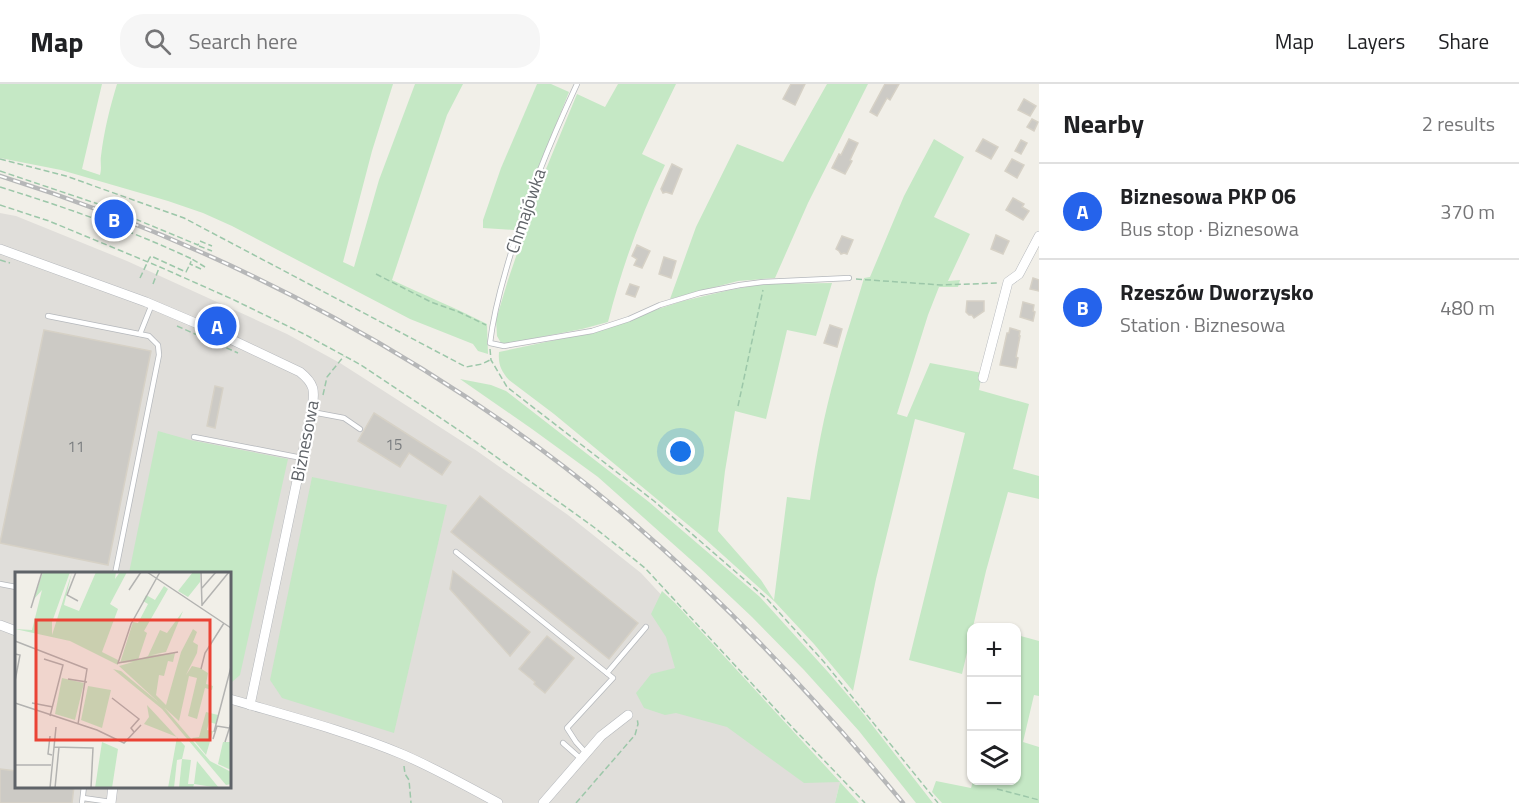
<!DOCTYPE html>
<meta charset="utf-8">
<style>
:root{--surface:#fff;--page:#f6f6f6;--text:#202124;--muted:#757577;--line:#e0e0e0;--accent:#2563eb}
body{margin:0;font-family:"Titillium Web",sans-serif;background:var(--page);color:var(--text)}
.controls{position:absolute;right:18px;bottom:18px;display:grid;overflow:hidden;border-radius:12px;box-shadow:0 2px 4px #0004}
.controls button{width:54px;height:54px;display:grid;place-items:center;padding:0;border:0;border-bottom:2px solid var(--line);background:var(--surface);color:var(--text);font:30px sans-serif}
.you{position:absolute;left:681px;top:368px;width:21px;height:21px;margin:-15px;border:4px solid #fff;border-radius:50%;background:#1a73e8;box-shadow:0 0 0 9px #1a73e833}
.badge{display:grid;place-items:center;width:39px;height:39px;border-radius:50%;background:var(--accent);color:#fff;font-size:20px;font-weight:700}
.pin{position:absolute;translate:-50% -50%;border:3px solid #fff;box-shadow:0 2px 6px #0006}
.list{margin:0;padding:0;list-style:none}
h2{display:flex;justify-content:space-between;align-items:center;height:78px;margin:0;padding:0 24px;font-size:26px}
h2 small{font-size:20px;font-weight:400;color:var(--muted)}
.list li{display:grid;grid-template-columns:39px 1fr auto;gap:18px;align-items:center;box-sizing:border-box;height:96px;padding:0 24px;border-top:2px solid var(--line)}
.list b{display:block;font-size:22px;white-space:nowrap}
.list p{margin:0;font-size:20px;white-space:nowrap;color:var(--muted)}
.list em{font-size:20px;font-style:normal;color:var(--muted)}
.icon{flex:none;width:33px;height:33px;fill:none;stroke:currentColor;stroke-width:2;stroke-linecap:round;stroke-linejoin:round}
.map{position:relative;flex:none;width:1039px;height:719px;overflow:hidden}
header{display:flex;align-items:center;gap:36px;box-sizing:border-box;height:84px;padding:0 30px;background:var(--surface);border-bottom:2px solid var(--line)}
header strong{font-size:28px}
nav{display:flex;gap:33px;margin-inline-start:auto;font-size:21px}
.search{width:420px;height:54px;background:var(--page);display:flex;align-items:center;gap:15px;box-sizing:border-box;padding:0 21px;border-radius:24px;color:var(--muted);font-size:22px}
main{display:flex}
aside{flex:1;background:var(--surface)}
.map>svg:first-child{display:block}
</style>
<header>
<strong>Map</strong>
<div class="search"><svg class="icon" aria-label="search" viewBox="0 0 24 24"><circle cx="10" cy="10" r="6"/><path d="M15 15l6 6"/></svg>Search here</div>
<nav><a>Map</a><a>Layers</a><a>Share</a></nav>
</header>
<main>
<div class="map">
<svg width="1039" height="719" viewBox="0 0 1039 719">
<rect width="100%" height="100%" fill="#f1efe8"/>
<path fill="#e0deda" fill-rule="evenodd" d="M0 129 16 132 127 177 287 250 340 279 390 311 477 367 568 431 641 489 782 641 840 698 835 719H0ZM16 490H230V702H16Z"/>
<g fill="#c5e8c5">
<path d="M0 0H102L82 85 100 91C102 84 100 78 101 72 104 47 110 23 117 0H393L372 67 343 178 354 183 379 96 415 0H463L447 31 392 196C424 211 456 224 487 240L488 270 478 267 473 260 410 235 232 142 203 129 168 117 61 86 0 74Z"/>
<polygon points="537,0 551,0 569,8 514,146 483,144 483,136 501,84"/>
<path d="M618 0H676L642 70 665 81C640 133 622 183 608 238L582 245 510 259H501L497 252 496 236 508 196 546 85 577 10 605 23Z"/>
<polygon points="827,0 868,0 808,119 775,194 738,197 670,215 696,143 737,60 783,78"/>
<path d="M934 55 964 73 934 133 970 150 948 197 960 196 958 203H939L928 231 897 330 907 333 930 279 982 289 979 306 1029 320 1013 385 1039 392V415L1008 408 986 487 962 590 909 576 965 349 915 335 876 495 853 607 814 560 774 517 704 454 554 330 509 296C501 287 498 280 499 268L598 247 623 239 655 226 683 217 730 206 763 200 832 199 816 252 787 246 766 335 735 327 725 387 718 447 761 496 774 516 787 413 810 416C816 373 824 330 836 288 844 256 855 225 864 194L870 193 904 112Z"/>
<polygon points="460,295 491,301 506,307 649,418 760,513 828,588 862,628 933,719 916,719 859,647 804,586 752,533 699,483 598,393 532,345"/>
<polygon points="158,347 190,356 288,375 240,591 232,598 230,597 230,490 129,489"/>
<polygon points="312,393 447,421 394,649 282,614 270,596"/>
<polygon points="662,507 675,519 840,698 859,719 835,719 840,698 804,699 727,643 676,629 665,631 644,624 636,609 651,590 675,584 666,553 651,530"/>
<polygon points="1017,551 1039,557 1039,612 1034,611 1023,658 1039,663 1039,719 942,719 932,708 936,697 971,704 973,697 1016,696"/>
</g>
<g fill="#cccac5" stroke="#d6d1c6" stroke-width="1.5">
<polygon points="791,0 805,0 795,21 783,15"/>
<polygon points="885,0 899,0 890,16 887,14 877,32 870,28"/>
<polygon points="1024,15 1036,22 1030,32 1018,26"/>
<polygon points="1032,35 1038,38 1034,47 1027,43"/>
<polygon points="849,55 858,59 850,76 852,77 845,90 832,84 839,70 841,71"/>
<polygon points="983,55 998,63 991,75 976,67"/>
<polygon points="1021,56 1027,59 1021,70 1015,67"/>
<polygon points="1012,75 1024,81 1017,94 1005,87"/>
<polygon points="672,80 682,85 672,110 666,108 663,109 661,105"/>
<polygon points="1013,114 1024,120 1022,123 1029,127 1023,136 1006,126"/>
<polygon points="996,151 1009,157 1003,170 991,165"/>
<polygon points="842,152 853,156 847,170 844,169 841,170 839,167 836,165"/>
<polygon points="637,161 650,167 642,184 634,181 637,175 632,172"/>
<polygon points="664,173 676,177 671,194 659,190"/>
<polygon points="1033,194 1039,196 1039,207 1030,205"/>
<polygon points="630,200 639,203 635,213 626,210"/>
<polygon points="967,217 984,217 984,227 974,234 972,231 969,231 966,228"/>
<polygon points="1023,218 1034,221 1033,227 1035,228 1033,237 1020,233"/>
<polygon points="830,241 842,245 837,263 824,259"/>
<polygon points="1010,244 1020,247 1019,252 1020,252 1016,273 1018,274 1016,284 1000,281 1007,249 1009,249"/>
<polygon points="44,246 151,267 108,481 0,459"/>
<polygon points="215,302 223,304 215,344 207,342"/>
<polygon points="374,329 451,378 442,391 409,369 400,383 358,357"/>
<polygon points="480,412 638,539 609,575 451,448"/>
<polygon points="453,487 530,548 510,572 450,505"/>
<polygon points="547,552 574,574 545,609 534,600 535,598 519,585"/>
<polygon points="0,685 16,687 16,702 74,702 72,719 0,719"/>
</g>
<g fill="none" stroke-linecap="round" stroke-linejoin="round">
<defs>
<g id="lane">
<path d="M577 0C549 60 524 122 506 186 499 210 493 234 490 259L504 262 592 247 629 235 660 221 700 209 740 201 763 198 849 194"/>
<polyline points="48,232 149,252 158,261 159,271 115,490"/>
<polyline points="140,250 152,220"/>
<polyline points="312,328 344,334 360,345"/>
<polyline points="194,353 302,374"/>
<polyline points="456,468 613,594 567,644 576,658 586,669"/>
<polyline points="0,500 16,503"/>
<polyline points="607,589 646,543"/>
<polyline points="563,659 581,675"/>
<polyline points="83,714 111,718"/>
<polyline points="82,719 84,702"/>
</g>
<g id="street">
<path d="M0 165 146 218 205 243 300 288C315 300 315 307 312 325L250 621"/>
<polyline points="983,294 1008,198 1019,190 1039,152"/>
<polyline points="0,541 16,547"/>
<path d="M230 615C288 632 347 647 404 671 436 685 467 702 498 719"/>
<polyline points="111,719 113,702"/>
<polyline points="543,719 601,652 628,631"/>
</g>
</defs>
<use href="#lane" stroke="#b5b8bc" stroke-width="6"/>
<use href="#street" stroke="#b5b8bc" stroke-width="10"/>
<g stroke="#9cc7a9" stroke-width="1.5" stroke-dasharray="6 3" stroke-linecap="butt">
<polyline points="0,75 66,92 184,134 466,283 482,280 490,276"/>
<polyline points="0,87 104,122 198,161 200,157 212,162"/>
<path d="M0 103C65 123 130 146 192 175"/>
<polyline points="0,121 49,137 160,183 232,215 306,251 361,281 463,349 595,444 645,484 792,643 865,719"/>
<polyline points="199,162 212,167"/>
<polyline points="0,176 10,179"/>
<polyline points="201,185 190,180 192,175 205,183"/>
<polyline points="376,190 431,218 459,228 486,241"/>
<polyline points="140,194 149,175 151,172 186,188 190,180"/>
<polyline points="856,195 941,201 998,199"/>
<polyline points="153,200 159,184"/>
<polyline points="177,242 238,269"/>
<polyline points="490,265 491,276 507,303 654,417 768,516 824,578 938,719"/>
<polyline points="323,311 327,293 344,272"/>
<polyline points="738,322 763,206"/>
<polyline points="404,682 405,690 409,696 411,719"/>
<polyline points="997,705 1039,716"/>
<polyline points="576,719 635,651 638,640 637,634"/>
</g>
<use href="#lane" stroke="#fff" stroke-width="4.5"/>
<use href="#street" stroke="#fff" stroke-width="9"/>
<defs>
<path id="rail" d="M0 92C228 164 449 281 631 437 731 523 819 618 903 719"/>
</defs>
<use href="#rail" stroke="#b6b7b8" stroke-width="4.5"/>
<use href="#rail" stroke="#fff" stroke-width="2" stroke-dasharray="7" stroke-linecap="butt"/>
</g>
<g text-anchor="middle" stroke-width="4.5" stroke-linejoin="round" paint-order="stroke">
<g font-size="15" fill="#7a7d7f">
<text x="394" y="366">15</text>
<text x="76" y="368">11</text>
</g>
<g font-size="18" fill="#5f6368" stroke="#fff">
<text transform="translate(526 127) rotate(-71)" y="6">Chmajówka</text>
<text transform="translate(305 357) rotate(-79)" y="6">Biznesowa</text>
</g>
</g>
<g transform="translate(15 488)">
<rect width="216" height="216" fill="#f1efe8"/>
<path d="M28 0H55L37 50V63L57 0 49 33 64 39 81 0H101L100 7 105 0H112L95 32 103 37 87 80 103 88V93L55 69 0 57 17 58 27 18 19 27ZM178 0H185V10L173 25 163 19ZM149 14 153 17 129 59 132 61 123 88 133 84 145 58 152 61 168 39 151 80 136 83 160 81 158 90 153 89 149 104 144 103 141 123 151 133 166 80 178 57 182 60 178 70 183 73 182 81 171 103 177 94 185 96 193 101 191 112 198 114 197 118 190 116 182 147 173 144 182 106 174 104 164 149 104 94 118 90 105 91 118 50 123 51 133 32 128 29 131 23 140 28ZM98 97 106 99 148 134 195 189 216 200V212L211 213 147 137ZM47 106 69 111 60 148 40 142ZM73 114 96 118 87 156 66 148ZM132 133 170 174 167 187 176 188 173 212H179L182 189 204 216 179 212 178 216H164L167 187 162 188 159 216H153L162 165 129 152 134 145ZM191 140 203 143 201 152 194 150 192 158 198 159 191 183 177 166 184 165ZM87 170 103 177 97 216H80ZM208 170H216V198L203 192Z" fill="#c5e8c5"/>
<path fill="none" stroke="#b3b3b1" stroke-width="1.5" d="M61 0 52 23 63 29M132 0 216 56M145 0 116 52 103 91 163 80M186 0 187 34M187 16 201 0M114 18 126 0M187 33 214 0M16 36 27 0M0 69 72 97 63 152M0 82 5 83 0 109M29 87 48 93 35 144M186 97 190 81 209 51M53 107 72 110M97 126 124 147 116 156 119 160M0 131 82 158 109 171 126 153M17 131 38 135M199 160 216 95M35 164 33 182 37 183M198 167 202 154 214 156M210 170 216 151M39 175 78 176 76 216M0 193H36M35 216 41 155M40 216 44 175"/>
<path fill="#ea4335" fill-opacity="0.15" stroke="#ea4335" stroke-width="3" d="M21 48H195V168H21Z"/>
<rect width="216" height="216" fill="none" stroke="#5f6368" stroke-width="3"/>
</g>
</svg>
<div class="controls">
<button>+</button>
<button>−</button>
<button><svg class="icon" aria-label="layers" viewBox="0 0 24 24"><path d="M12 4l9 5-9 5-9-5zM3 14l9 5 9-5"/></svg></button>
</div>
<div class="you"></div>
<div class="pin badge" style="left:217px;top:242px">A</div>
<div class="pin badge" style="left:114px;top:135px">B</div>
</div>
<aside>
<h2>Nearby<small>2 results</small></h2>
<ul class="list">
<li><span class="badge">A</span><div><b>Biznesowa PKP 06</b><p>Bus stop · Biznesowa</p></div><em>370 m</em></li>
<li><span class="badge">B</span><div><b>Rzeszów Dworzysko</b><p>Station · Biznesowa</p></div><em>480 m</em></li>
</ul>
</aside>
</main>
